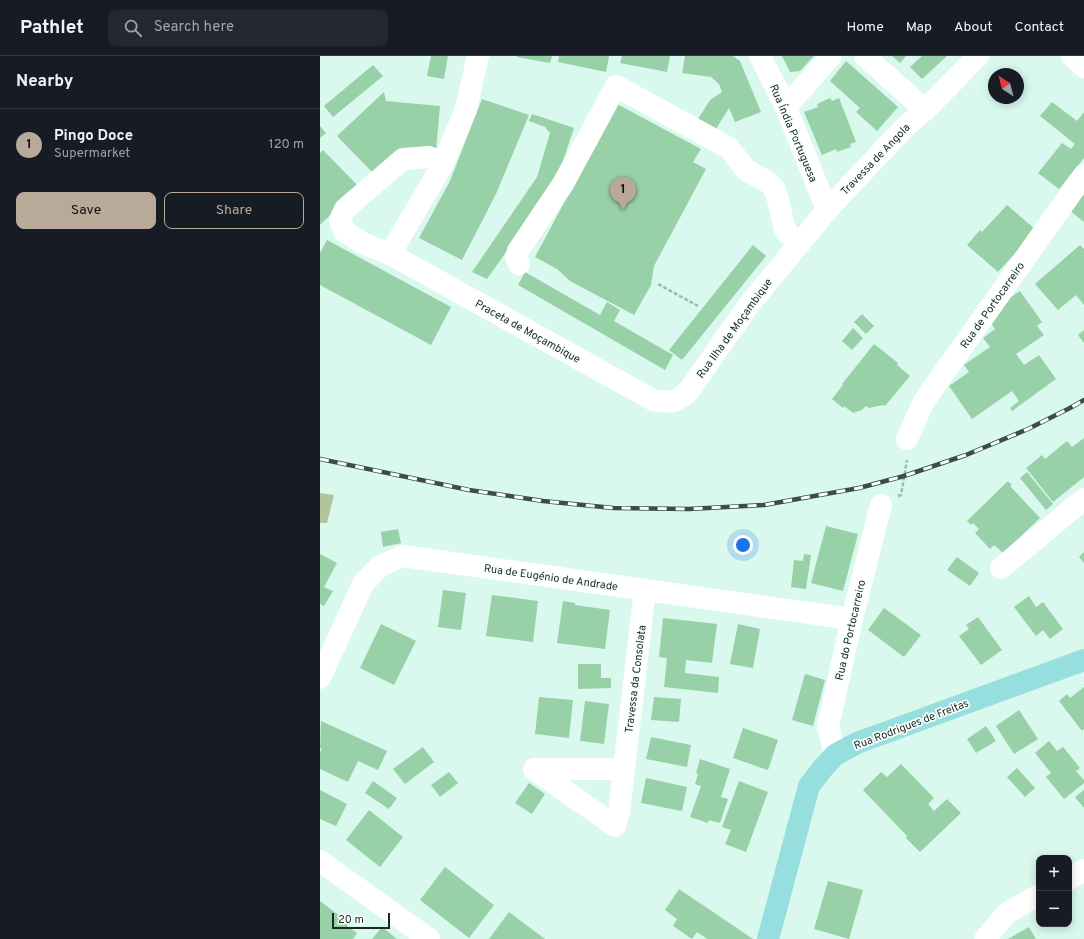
<!DOCTYPE html>
<meta charset="utf-8">
<style>
:root{--surface:#171b24;--page:#242831;--text:#f1f3f6;--muted:#9ea1a6;--line:#363941;--accent:#b8a999}
body{margin:0;font-family:Overpass,sans-serif;background:var(--page);color:var(--text)}
.controls{position:absolute;right:12px;bottom:12px;display:grid;overflow:hidden;border-radius:8px;box-shadow:0 2px 10px #0003}
.controls button{width:36px;height:36px;display:grid;place-items:center;padding:0;border:0;border-bottom:1px solid var(--line);background:var(--surface);color:var(--text);font:20px sans-serif}
.compass{position:absolute;left:668px;top:12px;width:36px;height:36px;border-radius:50%;background:var(--surface);box-shadow:0 2px 10px #0003;rotate:324deg}
.scale{position:absolute;left:12px;bottom:10px;width:58px;box-sizing:border-box;padding-left:4px;border:2px solid #1c2824;border-top:0;font-size:11px;line-height:14px;white-space:nowrap;color:#1c2824;-webkit-text-stroke:3px #f9fffd;paint-order:stroke}
.you{position:absolute;left:423px;top:489px;width:14px;height:14px;margin:-10px;border:3px solid #fff;border-radius:50%;background:#1a73e8;box-shadow:0 0 0 6px #1a73e833}
.badge{display:grid;place-items:center;width:26px;height:26px;border-radius:50%;background:var(--accent);color:#111;font-size:13px;font-weight:700}
.pin{position:absolute;translate:-50% -33px;filter:drop-shadow(0 1px 2px #0008)}
.pin::after{content:'';position:absolute;top:21px;width:14px;height:12px;background:inherit;clip-path:polygon(0 0,100% 0,50% 100%)}
.list{margin:0;padding:0;list-style:none}
h2{display:flex;justify-content:space-between;align-items:center;height:52px;margin:0;padding:0 16px;font-size:17px}
h2 small{font-size:13px;font-weight:400;color:var(--muted)}
.list li{display:grid;grid-template-columns:26px 1fr auto;gap:12px;align-items:center;box-sizing:border-box;height:72px;padding:0 16px;border-top:1px solid var(--line)}
.list b{display:block;font-size:15px;white-space:nowrap}
.list p{margin:0;font-size:13px;white-space:nowrap;color:var(--muted)}
.list em{font-size:13px;font-style:normal;color:var(--muted)}
.actions{display:flex;gap:8px;padding:12px 16px}
.actions a{flex:1;padding:9px 0;border:1px solid var(--accent);border-radius:8px;text-align:center;font-size:14px;color:var(--accent)}
.actions .main{background:var(--accent);color:#111}
.icon{flex:none;width:22px;height:22px;fill:none;stroke:currentColor;stroke-width:2;stroke-linecap:round;stroke-linejoin:round}
.map{position:relative;flex:none;width:764px;height:883px;overflow:hidden}
header{display:flex;align-items:center;gap:24px;box-sizing:border-box;height:56px;padding:0 20px;background:var(--surface);border-bottom:1px solid var(--line)}
header strong{font-size:19px}
nav{display:flex;gap:22px;margin-inline-start:auto;font-size:14px}
.search{width:280px;height:36px;background:var(--page);display:flex;align-items:center;gap:10px;box-sizing:border-box;padding:0 14px;border-radius:8px;color:var(--muted);font-size:15px}
main{display:flex}
aside{flex:1;background:var(--surface)}
.map>svg:first-child{display:block}
</style>
<header>
<strong>Pathlet</strong>
<div class="search"><svg class="icon" aria-label="search" viewBox="0 0 24 24"><circle cx="10" cy="10" r="6"/><path d="M15 15l6 6"/></svg>Search here</div>
<nav><a>Home</a><a>Map</a><a>About</a><a>Contact</a></nav>
</header>
<main>
<aside>
<h2>Nearby<small></small></h2>
<ul class="list">
<li><span class="badge">1</span><div><b>Pingo Doce</b><p>Supermarket</p></div><em>120 m</em></li>
</ul>
<div class="actions"><a class="main">Save</a><a>Share</a></div>
</aside>
<div class="map">
<svg width="764" height="883" viewBox="0 0 764 883">
<rect width="100%" height="100%" fill="#d9f8ee"/>
<polygon fill="#b0c59e" points="0,437 14,439 7,467 0,467"/>
<g fill="#98d0a7">
<polygon points="111,0 128,0 124,23 107,20"/>
<polygon points="197,0 232,0 230,7 197,1"/>
<polygon points="239,0 289,0 286,16 238,6"/>
<polygon points="302,0 350,0 347,16 300,7"/>
<polygon points="365,0 413,0 420,5 441,56 415,66 409,52 396,73 378,63 390,44 402,36 399,28 391,21 362,17"/>
<polygon points="462,0 494,0 480,15 470,16"/>
<polygon points="572,0 586,0 580,7"/>
<polygon points="602,0 627,0 602,23 590,11"/>
<polygon points="526,5 578,51 557,75 536,56 540,52 510,25"/>
<polygon points="53,9 63,20 13,61 4,50"/>
<polygon points="64,36 66,45 120,50 116,95 53,117 17,80"/>
<polygon points="510,42 512,45 519,42 536,86 530,88 531,91 517,96 516,93 502,99 484,56 498,51 497,48"/>
<polygon points="162,43 209,59 176,138 142,204 99,182 130,125"/>
<polygon points="732,46 757,65 764,56 764,102 739,133 718,117 742,87 751,93 755,88 720,60"/>
<polygon points="297,48 381,93 373,106 386,113 334,210 331,229 314,259 250,225 237,213 215,201"/>
<polygon points="212,58 254,72 236,126 167,223 152,216 217,121 230,77 225,71 209,65"/>
<polygon points="0,70 6,77 0,82"/>
<polygon points="3,94 39,131 0,169 0,97"/>
<polygon points="764,135 764,166 749,154"/>
<polygon points="687,149 716,174 678,216 647,189 660,174 662,176"/>
<polygon points="7,184 131,251 111,289 0,229 0,197"/>
<polygon points="433,189 446,200 362,304 349,294"/>
<polygon points="760,189 764,193 764,249 756,239 738,254 715,228"/>
<polygon points="205,216 280,259 287,246 300,254 294,265 353,299 345,314 198,229"/>
<polygon points="700,235 722,266 717,270 724,279 696,298 704,309 719,299 736,323 692,355 690,352 699,345 692,335 652,363 629,330 649,316 644,309 670,291 663,282 675,273 665,259"/>
<polygon points="542,258 554,270 546,278 534,266"/>
<polygon points="533,272 543,282 532,294 522,285"/>
<polygon points="764,274 764,287 758,279"/>
<polygon points="554,288 578,307 577,309 590,320 565,350 563,349 549,352 546,350 542,354 533,357 524,350 523,352 512,343 523,329 522,328"/>
<polygon points="764,382 764,421 733,446 706,412 722,399 725,403 747,385 752,391"/>
<polygon points="707,416 733,448 726,454 700,422"/>
<polygon points="688,425 692,429 690,430 720,462 683,497 674,489 670,493 655,477 659,473 653,467 651,469 647,465"/>
<polygon points="506,470 538,478 523,535 491,527"/>
<polygon points="78,473 81,487 63,491 61,476"/>
<polygon points="764,496 764,507 759,501"/>
<polygon points="0,498 17,507 4,531 13,535 4,550 0,548"/>
<polygon points="484,498 491,499 486,533 471,531 474,504 483,505"/>
<polygon points="637,501 659,517 650,530 627,514"/>
<polygon points="123,534 146,537 141,574 118,571"/>
<polygon points="172,539 218,545 213,586 166,580"/>
<polygon points="709,540 716,551 723,546 743,573 730,583 723,574 716,580 694,551"/>
<polygon points="243,545 255,547 255,549 290,554 285,593 237,587"/>
<polygon points="564,552 601,579 584,601 548,574"/>
<polygon points="658,561 682,594 661,609 639,580 649,573 646,569"/>
<polygon points="343,562 397,568 392,607 366,604 365,617 399,621 398,637 344,631 347,602 339,601"/>
<polygon points="61,568 96,585 74,629 40,612"/>
<polygon points="418,568 440,573 433,612 410,608"/>
<polygon points="258,608 281,608 281,622 291,622 291,632 258,633"/>
<polygon points="485,618 505,624 493,670 472,664"/>
<polygon points="764,631 764,673 762,675 739,645 747,638 750,642"/>
<polygon points="219,641 253,644 249,682 215,678"/>
<polygon points="334,641 361,643 359,666 331,664"/>
<polygon points="265,645 289,648 284,688 260,685"/>
<polygon points="699,654 718,683 694,698 676,670"/>
<polygon points="1,665 67,695 58,714 38,705 28,726 0,713 0,696 2,693 0,692"/>
<polygon points="666,670 676,685 656,697 647,683"/>
<polygon points="423,672 458,684 448,714 413,702"/>
<polygon points="331,681 371,689 367,711 326,703"/>
<polygon points="729,685 737,695 743,691 760,712 756,715 764,724 764,727 744,743 726,721 731,717 715,697"/>
<polygon points="103,691 114,706 85,728 73,713"/>
<polygon points="380,703 410,713 401,741 408,743 400,767 389,764 388,767 370,761 381,730 375,728 378,718 376,717"/>
<polygon points="581,708 614,742 608,748 614,755 627,743 641,757 600,796 586,782 587,780 543,734 561,716 567,721"/>
<polygon points="697,712 715,732 705,741 687,721"/>
<polygon points="129,716 138,727 120,741 111,729"/>
<polygon points="326,722 367,731 362,755 321,747"/>
<polygon points="53,725 77,742 69,753 45,737"/>
<polygon points="419,725 448,736 426,796 405,788 411,774 402,771"/>
<polygon points="209,727 225,738 212,758 195,747"/>
<polygon points="0,734 27,748 16,770 0,763"/>
<polygon points="764,734 764,752 755,741"/>
<polygon points="49,754 83,781 60,811 26,784"/>
<polygon points="125,811 174,849 149,882 100,844"/>
<polygon points="508,825 543,834 529,883 494,873"/>
<polygon points="359,833 433,883 387,883 377,876 372,883 353,870 357,863 345,854"/>
<polygon points="0,845 29,867 27,870 37,877 33,883 0,883"/>
<polygon points="189,856 225,883 169,883"/>
<polygon points="62,871 77,883 52,883"/>
<polygon points="709,871 716,883 688,883"/>
</g>
<g fill="none" stroke-linecap="round" stroke-linejoin="round">
<g stroke="#9fb8b0" stroke-width="2.5" stroke-dasharray="4 2" stroke-linecap="butt">
<polyline points="338,228 378,250"/>
<polyline points="578,440 581,439 587,404"/>
</g>
<g stroke="#fff" stroke-width="22">
<path d="M158 0 146 53 123 108 70 198 333 344C351 347 354 347 368 336L428 250 507 154 584 72 605 54 658 0"/>
<polyline points="440,0 466,51 507,154"/>
<polyline points="545,0 605,54"/>
<polyline points="752,0 764,11"/>
<polyline points="466,51 511,0"/>
<polyline points="70,198 44,188 24,175 20,164 25,153 83,103 109,101 123,108"/>
<polyline points="199,208 196,202 198,195 243,128 296,30 409,92 426,114 448,126 454,132 458,143 464,171 468,178 480,187"/>
<polyline points="587,383 604,345 764,119"/>
<polyline points="681,512 764,443"/>
<polyline points="0,622 43,528 60,510 83,500 532,563"/>
<polyline points="515,699 508,670 532,563 561,449"/>
<polyline points="304,713 214,713 295,770 299,756 325,534"/>
<polyline points="0,805 109,883"/>
<polyline points="749,823 764,814"/>
<polyline points="665,883 687,857 719,839"/>
</g>
<polyline stroke="#97dedf" stroke-width="22" points="448,883 489,730 503,712 515,699 537,687 764,604"/>
<defs>
<polyline id="rail" points="0,403 149,434 223,445 293,452 369,453 444,449 539,432 584,420 646,399 708,373 750,352 764,344"/>
</defs>
<use href="#rail" stroke="#3c4c47" stroke-width="4.5"/>
<use href="#rail" stroke="#f9fffd" stroke-width="3" stroke-dasharray="9" stroke-linecap="butt"/>
</g>
<g text-anchor="middle" stroke-width="3.5" stroke-linejoin="round" paint-order="stroke">
<g font-size="11" fill="#1c2824" stroke="#f9fffd">
<text transform="translate(474 77) rotate(67)" y="4">Rua Índia Portuguesa</text>
<text transform="translate(555 103) rotate(-46)" y="4">Travessa de Angola</text>
<text transform="translate(672 249) rotate(-55)" y="4">Rua de Portocarreiro</text>
<text transform="translate(414 272) rotate(-54)" y="4">Rua Ilha de Moçambique</text>
<text transform="translate(208 275) rotate(29)" y="4">Praceta de Moçambique</text>
<text transform="translate(231 521) rotate(8)" y="4">Rua de Eugénio de Andrade</text>
<text transform="translate(530 574) rotate(-77)" y="4">Rua do Portocarreiro</text>
<text transform="translate(315 623) rotate(-83)" y="4">Travessa da Consolata</text>
<text transform="translate(591 668) rotate(-21)" y="4">Rua Rodrigues de Freitas</text>
</g>
</g>
</svg>
<div class="controls">
<button>+</button>
<button>−</button>
</div>
<svg class="compass" viewBox="-18 -18 36 36"><path d="M0-13l5 13h-10z" fill="#e53935"/><path d="M0 13l5-13h-10z" fill="#9ea1a6"/></svg>
<div class="scale">20 m</div>
<div class="you"></div>
<div class="pin badge" style="left:303px;top:154px">1</div>
</div>
</main>
